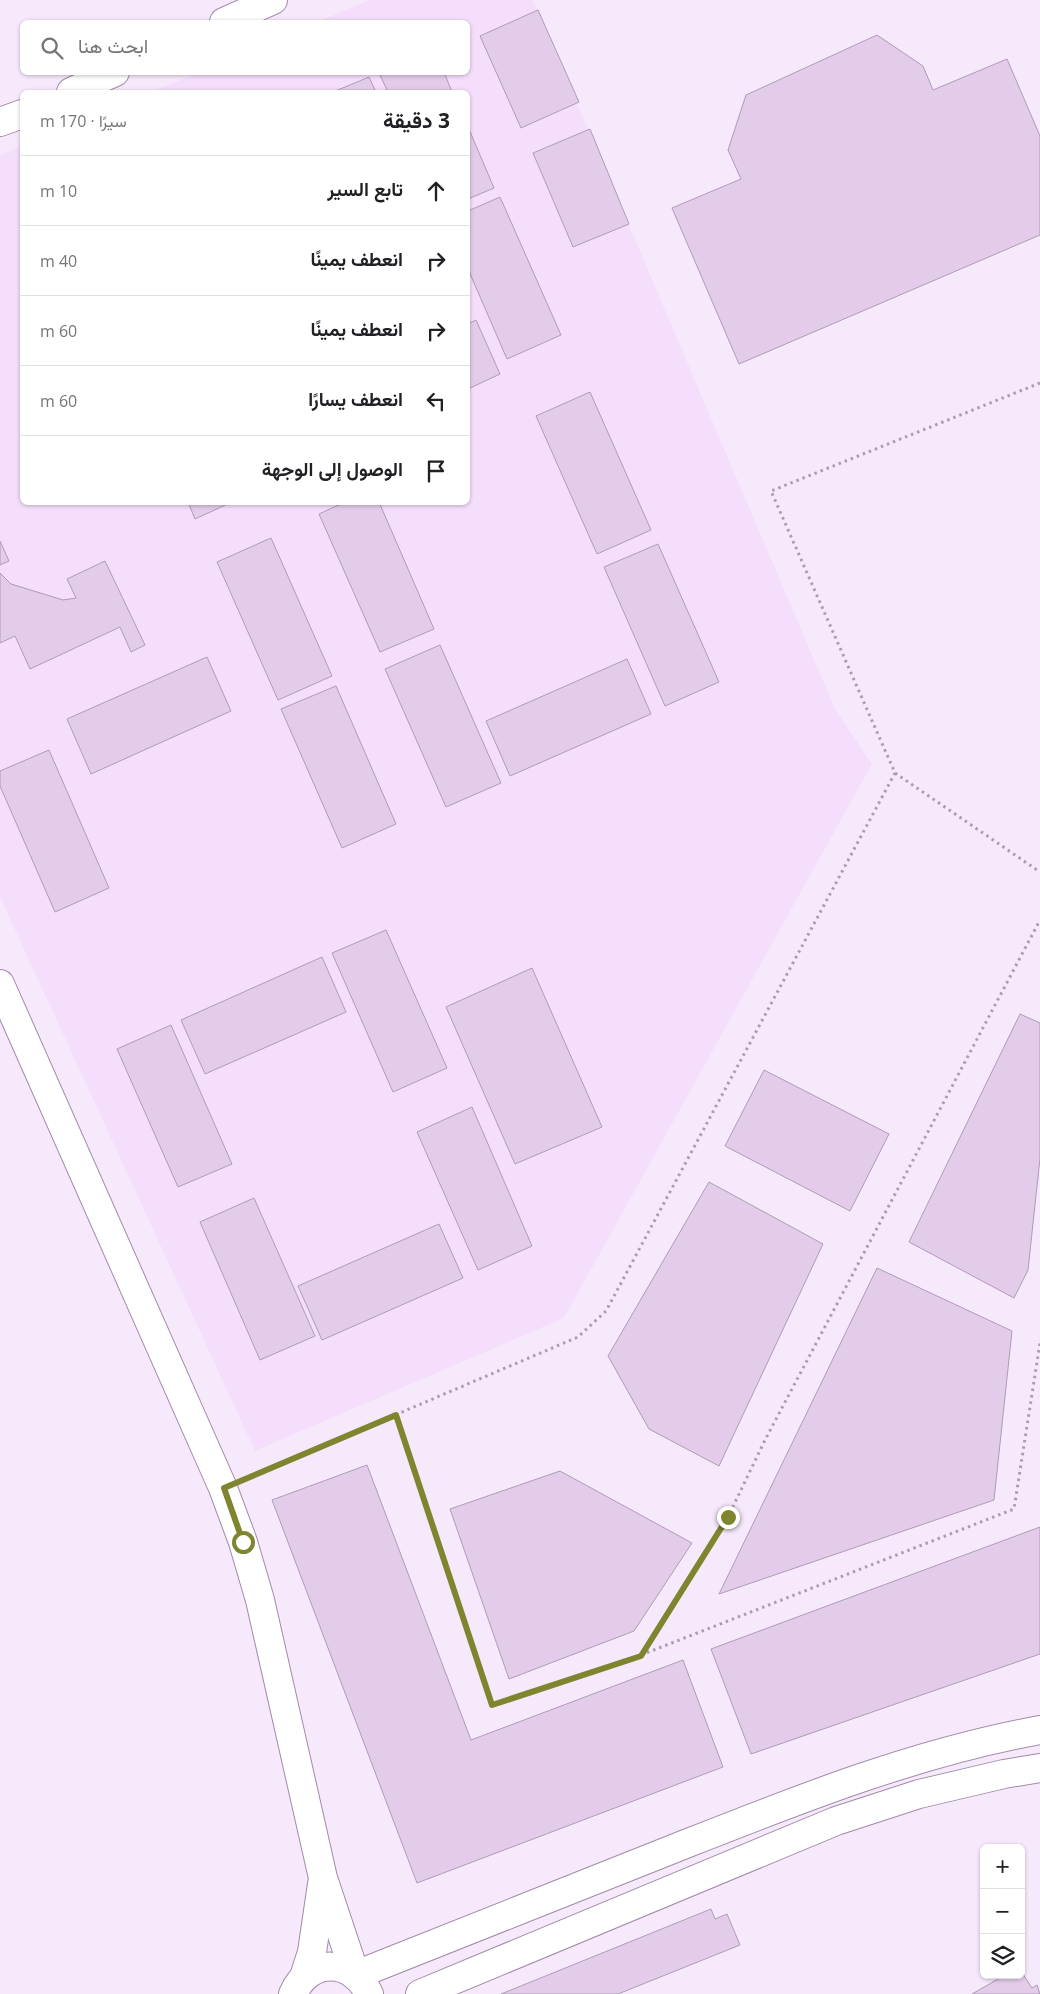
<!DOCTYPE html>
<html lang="ar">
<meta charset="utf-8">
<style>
:root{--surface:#fff;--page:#f2f2f2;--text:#202124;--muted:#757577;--line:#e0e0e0}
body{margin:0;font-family:"Open Sans",Vazirmatn,sans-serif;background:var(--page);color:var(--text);direction:rtl}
.controls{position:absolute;right:15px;bottom:15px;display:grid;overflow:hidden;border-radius:8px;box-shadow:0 1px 4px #0004}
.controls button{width:45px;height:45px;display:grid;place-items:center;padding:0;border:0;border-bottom:1px solid var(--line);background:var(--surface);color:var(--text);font:25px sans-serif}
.stop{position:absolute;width:15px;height:15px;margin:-11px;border:4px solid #7f842e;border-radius:50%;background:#fff}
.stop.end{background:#7f842e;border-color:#fff;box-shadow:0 1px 5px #0008}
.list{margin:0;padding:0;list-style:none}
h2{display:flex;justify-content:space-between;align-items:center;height:65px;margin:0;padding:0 20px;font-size:21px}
h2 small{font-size:16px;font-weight:400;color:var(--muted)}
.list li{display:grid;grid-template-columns:32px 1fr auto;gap:15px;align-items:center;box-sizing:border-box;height:70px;padding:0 20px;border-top:1px solid var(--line)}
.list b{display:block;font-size:19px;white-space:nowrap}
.list em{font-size:16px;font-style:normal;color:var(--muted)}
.icon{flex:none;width:28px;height:28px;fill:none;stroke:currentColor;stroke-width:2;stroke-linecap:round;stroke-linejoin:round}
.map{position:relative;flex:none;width:1040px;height:1994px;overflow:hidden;direction:ltr}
.search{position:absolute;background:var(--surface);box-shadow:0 1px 4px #0004;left:20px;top:20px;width:450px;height:55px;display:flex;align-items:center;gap:12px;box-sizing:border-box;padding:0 18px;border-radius:8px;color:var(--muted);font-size:19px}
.panel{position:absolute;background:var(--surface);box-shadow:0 1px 4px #0004;left:20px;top:90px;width:450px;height:415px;border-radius:8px;direction:rtl}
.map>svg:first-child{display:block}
</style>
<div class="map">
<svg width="1040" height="1994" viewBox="0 0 1040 1994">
<rect width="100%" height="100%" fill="#f7e9fc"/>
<polygon fill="#f4defc" points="370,0 533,0 835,709 872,764 564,1318 255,1451 0,897 0,155 22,146 22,502 468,502 468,92 150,92 198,73 468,72 468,22 317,22"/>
<g fill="#e2ccea" stroke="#af9ab7">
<polygon points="538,10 579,102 521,128 480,36"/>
<polygon points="877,35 923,66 933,90 1007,59 1040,136 1040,235 739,364 672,208 741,179 728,150 746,95"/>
<polygon points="444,72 452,92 388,92 379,73"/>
<polygon points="369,77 376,92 333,92"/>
<polygon points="468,127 494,188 468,199"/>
<polygon points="590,129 629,224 573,247 533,153"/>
<polygon points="500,197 561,335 507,359 468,269 468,211"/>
<polygon points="476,320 500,374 468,389 468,324"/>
<polygon points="590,392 651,530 597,554 536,416"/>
<polygon points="188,502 232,502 195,519"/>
<polygon points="345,502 379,502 434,629 380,652 319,514"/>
<polygon points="271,538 332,676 278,700 217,562"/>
<polygon points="0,541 9,561 0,565"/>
<polygon points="658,544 719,682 665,706 604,567"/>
<polygon points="105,561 145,645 131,652 120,627 30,669 15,636 0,643 0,573 11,584 63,600 76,598 67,579"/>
<polygon points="440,645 501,783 446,807 385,669"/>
<polygon points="207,657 231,711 91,774 67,719"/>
<polygon points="627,659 651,714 510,776 486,721"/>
<polygon points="336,686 396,824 342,848 281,709"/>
<polygon points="49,750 109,888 55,912 0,786 0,771"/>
<polygon points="386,930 447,1068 393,1092 332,953"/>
<polygon points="322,957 346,1012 205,1074 181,1020"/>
<polygon points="532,968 602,1127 515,1164 446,1007"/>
<polygon points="1020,1014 1040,1023 1040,1158 1028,1270 1014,1298 909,1242"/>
<polygon points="171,1025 232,1164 178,1187 117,1049"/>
<polygon points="764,1070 889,1134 850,1211 725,1146"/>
<polygon points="472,1107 532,1246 478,1270 417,1132"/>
<polygon points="709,1182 823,1244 719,1466 649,1429 608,1356"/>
<polygon points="254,1198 315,1336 260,1360 200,1222"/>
<polygon points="439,1224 463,1278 322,1340 298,1286"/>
<polygon points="877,1268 1012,1331 994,1500 719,1594"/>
<polygon points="367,1465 471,1740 683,1660 723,1767 417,1883 272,1500"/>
<polygon points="560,1471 692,1543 634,1631 509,1679 450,1509"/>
<polygon points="1040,1527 1040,1654 751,1754 711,1649"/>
<polygon points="711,1909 715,1919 727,1914 740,1945 618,1994 501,1994"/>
<polygon points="1021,1971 1032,1988 1037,1985 1040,1994 972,1994 1005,1975 1021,1975"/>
</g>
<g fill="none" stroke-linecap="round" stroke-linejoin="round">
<defs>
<g id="minor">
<polyline points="224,22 273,0"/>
<polyline points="71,92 115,72"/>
<polyline points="0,122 22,114"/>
</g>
<g id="major">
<polyline points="0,984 223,1488 243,1542 260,1600 323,1878 355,1974"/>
<path d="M356 1975C463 1932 571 1890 678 1847 797 1800 914 1753 1040 1730"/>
<polyline points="304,1977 312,1952 322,1884"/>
<path d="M293 1994C309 1957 353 1958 369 1994"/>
<polyline points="420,1994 836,1821 919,1794 1004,1774 1040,1768"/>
</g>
</defs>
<use href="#minor" stroke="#a08ba8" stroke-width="30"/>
<use href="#major" stroke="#a08ba8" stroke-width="30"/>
<g stroke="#a99eae" stroke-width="3" stroke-dasharray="2.5 4" stroke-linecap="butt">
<polyline points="1040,383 771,491 895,773 1040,872"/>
<polyline points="396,1415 492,1705 641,1656 728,1517 765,1440 1040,920"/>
<polyline points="252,1476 578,1337 606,1311 895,773"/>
<polyline points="641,1655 1014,1509 1040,1343"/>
</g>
<use href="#minor" stroke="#fff" stroke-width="28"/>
<use href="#major" stroke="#fff" stroke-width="28"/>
</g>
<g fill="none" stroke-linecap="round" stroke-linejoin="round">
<polyline stroke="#7f842e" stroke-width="6" points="243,1542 224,1488 396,1415 492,1705 641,1656 728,1517"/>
</g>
</svg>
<div class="controls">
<button>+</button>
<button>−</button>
<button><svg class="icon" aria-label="layers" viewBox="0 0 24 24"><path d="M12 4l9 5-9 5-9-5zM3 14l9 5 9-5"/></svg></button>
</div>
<div class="stop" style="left:243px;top:1542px"></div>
<div class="stop end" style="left:728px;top:1517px"></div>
<div class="search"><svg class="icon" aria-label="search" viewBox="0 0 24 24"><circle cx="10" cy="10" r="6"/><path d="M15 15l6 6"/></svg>ابحث هنا</div>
<section class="panel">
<h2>3 دقيقة<small>سيرًا · 170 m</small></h2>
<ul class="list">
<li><svg class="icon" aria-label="ahead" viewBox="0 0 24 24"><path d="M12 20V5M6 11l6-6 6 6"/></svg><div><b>تابع السير</b></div><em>10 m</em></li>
<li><svg class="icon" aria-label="right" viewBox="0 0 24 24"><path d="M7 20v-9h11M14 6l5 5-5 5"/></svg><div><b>انعطف يمينًا</b></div><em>40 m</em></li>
<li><svg class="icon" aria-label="right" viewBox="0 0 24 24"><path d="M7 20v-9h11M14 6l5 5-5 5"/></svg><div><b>انعطف يمينًا</b></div><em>60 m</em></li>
<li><svg class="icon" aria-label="left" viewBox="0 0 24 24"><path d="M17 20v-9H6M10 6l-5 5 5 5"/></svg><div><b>انعطف يسارًا</b></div><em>60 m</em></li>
<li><svg class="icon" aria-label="arrive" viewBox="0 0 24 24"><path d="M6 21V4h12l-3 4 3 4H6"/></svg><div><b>الوصول إلى الوجهة</b></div></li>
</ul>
</section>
</div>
